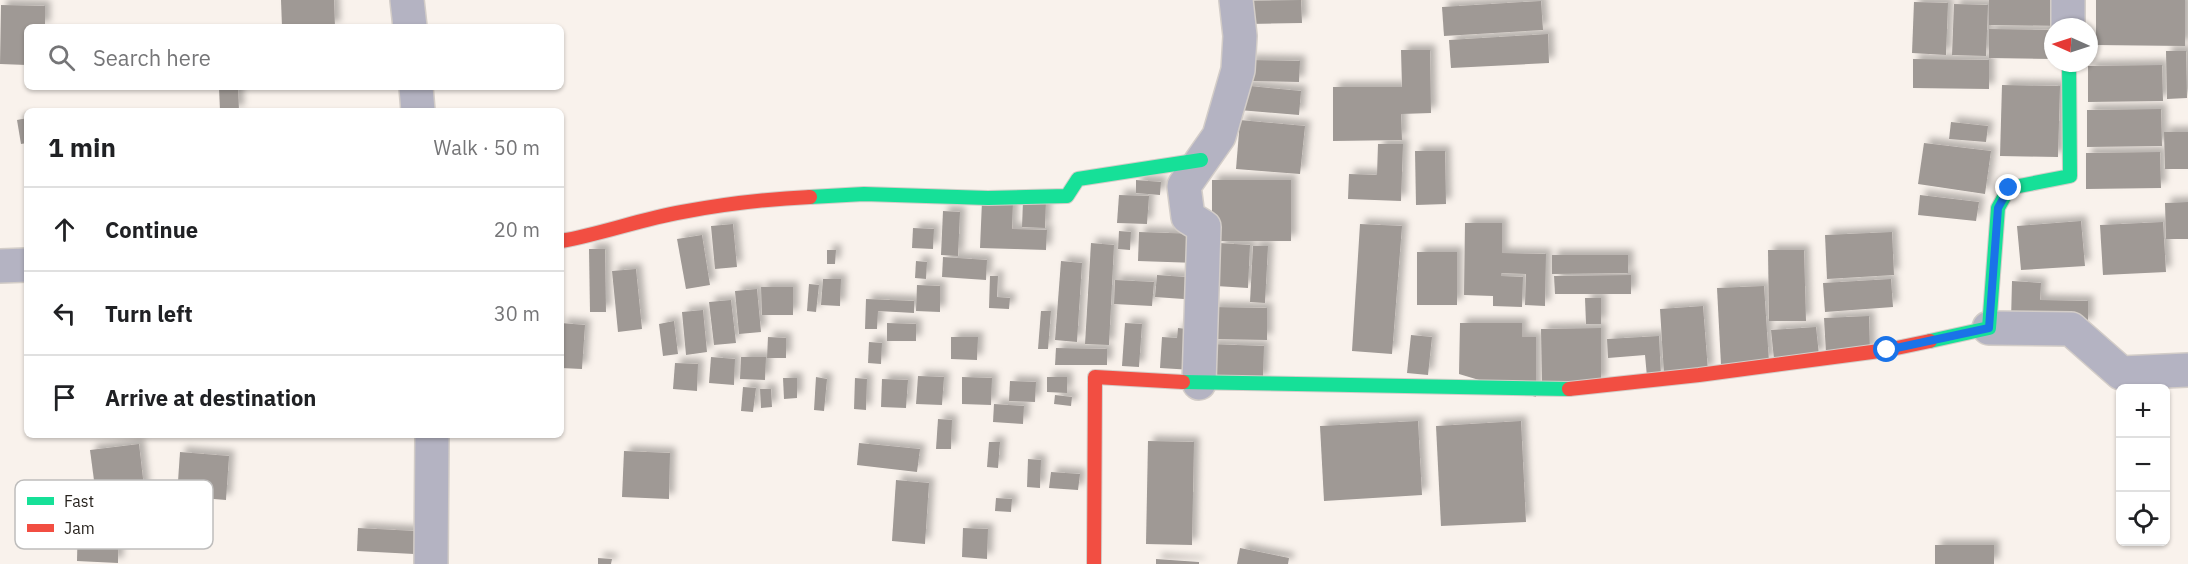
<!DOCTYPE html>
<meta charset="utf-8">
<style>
:root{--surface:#fff;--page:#f6f6f6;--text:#202124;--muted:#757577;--line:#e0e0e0}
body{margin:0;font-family:"IBM Plex Sans",sans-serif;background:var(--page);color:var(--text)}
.controls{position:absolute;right:18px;bottom:18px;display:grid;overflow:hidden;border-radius:9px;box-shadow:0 2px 4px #0004}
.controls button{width:54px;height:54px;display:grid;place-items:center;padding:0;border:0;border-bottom:2px solid var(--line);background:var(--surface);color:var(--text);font:30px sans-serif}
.compass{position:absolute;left:2044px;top:18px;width:54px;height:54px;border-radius:50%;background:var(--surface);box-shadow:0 2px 4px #0004;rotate:273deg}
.stop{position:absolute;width:18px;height:18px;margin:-14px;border:4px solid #1a73e8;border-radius:50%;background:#fff}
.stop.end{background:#1a73e8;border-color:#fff;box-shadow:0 2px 6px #0008}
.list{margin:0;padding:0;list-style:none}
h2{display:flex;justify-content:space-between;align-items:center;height:78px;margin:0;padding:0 24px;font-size:26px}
h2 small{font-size:20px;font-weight:400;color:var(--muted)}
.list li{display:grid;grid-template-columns:39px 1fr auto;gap:18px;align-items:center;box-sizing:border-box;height:84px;padding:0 24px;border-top:2px solid var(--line)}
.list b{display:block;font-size:22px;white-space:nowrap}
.list em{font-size:20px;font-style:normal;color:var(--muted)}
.icon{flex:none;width:33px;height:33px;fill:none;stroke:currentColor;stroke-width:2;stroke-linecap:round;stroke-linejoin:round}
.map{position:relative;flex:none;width:2188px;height:564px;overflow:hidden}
.search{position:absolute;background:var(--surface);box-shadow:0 2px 4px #0004;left:24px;top:24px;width:540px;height:66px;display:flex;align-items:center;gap:15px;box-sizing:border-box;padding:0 21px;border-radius:9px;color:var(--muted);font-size:22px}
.panel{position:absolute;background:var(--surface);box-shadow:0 2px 4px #0004;left:24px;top:108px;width:540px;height:330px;border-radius:9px}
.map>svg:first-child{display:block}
</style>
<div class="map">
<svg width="2188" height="564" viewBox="0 0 2188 564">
<defs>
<filter id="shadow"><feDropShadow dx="5.5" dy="-5.5" stdDeviation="3" flood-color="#0004"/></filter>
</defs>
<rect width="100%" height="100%" fill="#f9f2ec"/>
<g fill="#9f9995" filter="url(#shadow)">
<polygon points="281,0 334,0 335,27 282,27"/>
<polygon points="1301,0 1302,23 1246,24 1246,1"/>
<polygon points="1989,0 2065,0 2065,26 1989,25"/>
<polygon points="2096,0 2185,0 2185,46 2096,45"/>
<polygon points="1541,1 1543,30 1444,36 1442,7"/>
<polygon points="1914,2 1948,3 1946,55 1912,53"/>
<polygon points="1954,4 1988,5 1986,56 1952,55"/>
<polygon points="1,5 45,6 45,27 27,27 27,65 0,64"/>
<polygon points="1989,29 2053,30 2053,59 1989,58"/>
<polygon points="1548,34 1549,63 1451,68 1449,40"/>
<polygon points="1401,50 1430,50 1431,113 1401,114 1402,140 1333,141 1333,87 1402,87"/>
<polygon points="2166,51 2186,51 2187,98 2167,99"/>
<polygon points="1913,59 1989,60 1989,89 1913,88"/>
<polygon points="1248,60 1300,61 1299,82 1248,81"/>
<polygon points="2162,65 2163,101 2088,102 2088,66"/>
<polygon points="1240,85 1301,91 1299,115 1239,110"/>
<polygon points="2002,85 2060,86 2058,157 2000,156"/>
<polygon points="219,87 238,87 239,111 220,111"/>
<polygon points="2161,109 2162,146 2087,147 2087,110"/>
<polygon points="27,118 27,143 21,144 17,120"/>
<polygon points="1240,120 1305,126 1300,174 1236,169"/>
<polygon points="1951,122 1988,126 1986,142 1949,139"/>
<polygon points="2164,132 2188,132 2188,169 2165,169"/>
<polygon points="1924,143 1991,151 1985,194 1918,184"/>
<polygon points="1378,144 1403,144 1401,201 1348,199 1349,174 1377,175"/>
<polygon points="1415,151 1445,151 1446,204 1416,205"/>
<polygon points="2160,152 2161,188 2086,189 2086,153"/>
<polygon points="1136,180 1161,182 1160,195 1136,193"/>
<rect x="1212" y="180" width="79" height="61"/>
<polygon points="1119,195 1149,196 1147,224 1117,223"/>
<polygon points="1920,195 1979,202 1976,221 1918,215"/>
<polygon points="1023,200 1046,200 1045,228 1022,227"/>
<polygon points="982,201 1013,202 1012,229 1047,230 1046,250 980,248"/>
<polygon points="2188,202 2188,239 2166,239 2165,203"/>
<polygon points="943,211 960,212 958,256 941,255"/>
<polygon points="2081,221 2085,266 2021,270 2017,226"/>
<polygon points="2163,222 2166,272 2103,275 2100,225"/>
<polygon points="1465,223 1502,223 1502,253 1546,254 1545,306 1525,305 1526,274 1501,273 1501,276 1523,277 1522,307 1493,306 1493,296 1464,295"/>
<polygon points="733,224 737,267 715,269 711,226"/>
<polygon points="1360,224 1402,226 1392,354 1352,351"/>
<polygon points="913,228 934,229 933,249 912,248"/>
<polygon points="1119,231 1131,232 1130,250 1118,249"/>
<polygon points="1139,232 1198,234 1197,263 1138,261"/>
<polygon points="1892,232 1894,275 1827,279 1825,235"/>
<polygon points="702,235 710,285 686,289 677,239"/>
<polygon points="1091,243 1114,245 1109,345 1085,344"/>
<polygon points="1219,243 1250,245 1248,288 1216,286"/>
<polygon points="1253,246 1268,246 1265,303 1250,302"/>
<polygon points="589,249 605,249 606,312 590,312"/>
<polygon points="827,250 836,250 835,264 827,264"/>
<polygon points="1768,250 1804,250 1806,321 1769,321"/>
<rect x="1417" y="252" width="40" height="53"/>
<polygon points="1552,255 1628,255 1628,273 1552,274"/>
<polygon points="943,257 987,260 986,280 942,277"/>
<polygon points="916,261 927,262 926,279 915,278"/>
<polygon points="1061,261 1082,263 1077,342 1055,340"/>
<polygon points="636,269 642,329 618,332 612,271"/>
<polygon points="1157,275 1199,278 1198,300 1155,297"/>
<polygon points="1631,275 1631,294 1555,294 1554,276"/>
<polygon points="990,276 998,276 997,297 1010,298 1009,309 989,308"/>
<polygon points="823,279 841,279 840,306 821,305"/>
<polygon points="1891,279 1893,307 1825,312 1823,283"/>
<polygon points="1115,280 1154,282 1152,306 1114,304"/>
<polygon points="2012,281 2041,283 2040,300 2088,301 2088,324 2011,321"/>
<polygon points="809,284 819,285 816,312 807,311"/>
<polygon points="917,285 940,286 940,312 916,311"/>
<polygon points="1764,286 1769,362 1721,365 1717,288"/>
<polygon points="761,287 793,287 793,315 762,315"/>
<polygon points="757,289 761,332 739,334 735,291"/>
<polygon points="1585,298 1601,298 1601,324 1586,324"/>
<polygon points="866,299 914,301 914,313 878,311 877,329 865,329"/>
<polygon points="731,300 736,343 714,345 709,302"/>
<polygon points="1703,306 1708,371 1664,374 1660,309"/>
<polygon points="1211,307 1267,308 1267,340 1211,339"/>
<polygon points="703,310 707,352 686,355 682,312"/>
<polygon points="1041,311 1051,311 1048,349 1038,349"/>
<polygon points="1869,316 1870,352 1826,353 1824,318"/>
<polygon points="674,321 678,354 663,356 659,324"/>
<polygon points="561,323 585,325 582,369 561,368"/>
<polygon points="887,323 916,324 916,341 887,341"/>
<polygon points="1125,323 1142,324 1139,367 1122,366"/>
<polygon points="1460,323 1522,323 1522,337 1536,337 1536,397 1459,374"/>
<polygon points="1816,327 1819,355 1774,359 1771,330"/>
<polygon points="1178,328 1196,330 1193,370 1160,368 1162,337 1177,338"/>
<polygon points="1601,328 1601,383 1542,383 1541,329"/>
<polygon points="1411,335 1432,337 1428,375 1407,373"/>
<polygon points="1659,336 1661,376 1647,377 1645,355 1608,358 1607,339"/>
<polygon points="768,337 786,338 786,358 767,358"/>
<polygon points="951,337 978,337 977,360 951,359"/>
<polygon points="869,342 882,343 881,364 868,363"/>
<polygon points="1209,344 1264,346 1263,380 1208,378"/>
<polygon points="1056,348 1107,349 1107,365 1055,365"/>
<polygon points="711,357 735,359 734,385 709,383"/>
<polygon points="741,357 766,357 765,380 740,379"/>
<polygon points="675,363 698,364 697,391 673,389"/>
<polygon points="918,376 944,377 942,405 916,404"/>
<polygon points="816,377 827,379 824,411 814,410"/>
<polygon points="962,377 992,378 991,405 962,404"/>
<polygon points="1047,377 1067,377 1067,393 1047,392"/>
<polygon points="783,378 797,378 797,398 784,399"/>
<polygon points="855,378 867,379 866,410 854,409"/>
<polygon points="882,379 908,380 906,408 881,407"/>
<polygon points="1010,381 1036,382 1035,402 1009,401"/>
<polygon points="743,387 756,388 753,412 741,411"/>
<polygon points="760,389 771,389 772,407 761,408"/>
<polygon points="1055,395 1072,397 1071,406 1054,404"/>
<polygon points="994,404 1024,406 1023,424 993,422"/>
<polygon points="938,419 952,420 951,449 936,449"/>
<polygon points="1418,421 1422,495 1324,501 1320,426"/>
<polygon points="1521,421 1526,522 1441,526 1436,426"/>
<polygon points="1148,441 1194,442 1192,545 1146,544"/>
<polygon points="989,442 1000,442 998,468 987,467"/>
<polygon points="859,443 920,449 917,472 857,465"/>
<polygon points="139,444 145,496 97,503 90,450"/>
<polygon points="624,451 670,453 669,499 622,497"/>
<polygon points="180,452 229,456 226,500 177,496"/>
<polygon points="1028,459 1041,460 1040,488 1027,487"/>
<polygon points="1051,472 1080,474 1078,490 1049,488"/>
<polygon points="896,480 929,483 925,544 892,541"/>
<polygon points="996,498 1012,499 1011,512 995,511"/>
<polygon points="78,517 119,519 118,563 77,561"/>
<polygon points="358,528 415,531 414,554 357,551"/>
<polygon points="963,528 988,529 987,559 962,557"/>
<rect x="1935" y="545" width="59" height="19"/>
<polygon points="1240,548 1289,558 1288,564 1237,564"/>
<polygon points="598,558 612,559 611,564 598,564"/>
<polygon points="1156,559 1199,562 1199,564 1156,564"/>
</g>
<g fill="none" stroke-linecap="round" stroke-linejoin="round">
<defs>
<g id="street">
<polyline points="407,0 410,27"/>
<polyline points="2068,0 2068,27"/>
<polyline points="416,87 418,111"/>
<polyline points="0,266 27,265"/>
<polyline points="1989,328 2071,329 2121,373 2188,370"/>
<polyline points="1199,383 1204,227 1188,217 1184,186 1219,136 1238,70 1240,36 1236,0"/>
<polyline points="431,564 432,435"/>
</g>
<g id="fast">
<polyline points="810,197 864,194 988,198 1067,196 1078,179 1201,160"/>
<polyline points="1930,341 1989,328 1998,208 2009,188 2070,176 2069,63"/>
<polyline points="1183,382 1569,389"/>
</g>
<g id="jam">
<path d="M561 241C602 234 641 219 682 212 724 204 767 199 810 197"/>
<polyline points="1569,389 1699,375 1887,350 1930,341"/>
<polyline points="1094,564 1095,377 1183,382"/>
</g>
</defs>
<use href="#street" stroke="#d3cdc8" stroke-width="36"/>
<use href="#fast" stroke="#d3cdc8" stroke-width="16"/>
<use href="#jam" stroke="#d3cdc8" stroke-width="16"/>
<use href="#street" stroke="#b4b3c2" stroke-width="33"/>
<use href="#fast" stroke="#16e098" stroke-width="14"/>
<use href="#jam" stroke="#f24e42" stroke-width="14"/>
</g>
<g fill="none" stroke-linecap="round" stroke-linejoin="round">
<polyline stroke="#1a73e8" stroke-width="8" points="1887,350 1989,328 1998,208 2009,188"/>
</g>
<rect x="15" y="480" width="198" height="69" rx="9" fill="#fff" stroke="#bebdbc" stroke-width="1.5"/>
<rect x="27" y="497" width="27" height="8" fill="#16e098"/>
<rect x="27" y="524" width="27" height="8" fill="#f24e42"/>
<g font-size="16" fill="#28231e">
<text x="64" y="507">Fast</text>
<text x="64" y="534">Jam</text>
</g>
</svg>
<div class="controls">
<button>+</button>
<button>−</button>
<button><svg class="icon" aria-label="locate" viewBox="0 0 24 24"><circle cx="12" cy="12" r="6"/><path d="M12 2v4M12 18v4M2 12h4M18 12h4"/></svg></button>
</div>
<svg class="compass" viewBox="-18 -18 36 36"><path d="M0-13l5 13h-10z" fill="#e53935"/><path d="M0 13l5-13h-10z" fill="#757577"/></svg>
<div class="stop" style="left:1887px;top:350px"></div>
<div class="stop end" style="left:2009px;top:188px"></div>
<div class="search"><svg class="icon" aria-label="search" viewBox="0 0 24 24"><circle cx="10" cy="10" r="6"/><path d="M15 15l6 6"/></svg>Search here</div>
<section class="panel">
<h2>1 min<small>Walk · 50 m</small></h2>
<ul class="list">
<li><svg class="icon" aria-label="ahead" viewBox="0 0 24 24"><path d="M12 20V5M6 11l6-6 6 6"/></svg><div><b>Continue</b></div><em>20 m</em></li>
<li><svg class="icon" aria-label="left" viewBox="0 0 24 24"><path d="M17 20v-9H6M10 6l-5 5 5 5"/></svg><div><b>Turn left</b></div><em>30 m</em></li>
<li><svg class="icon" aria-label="arrive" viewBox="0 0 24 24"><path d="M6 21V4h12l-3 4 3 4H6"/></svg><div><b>Arrive at destination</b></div></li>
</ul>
</section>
</div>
